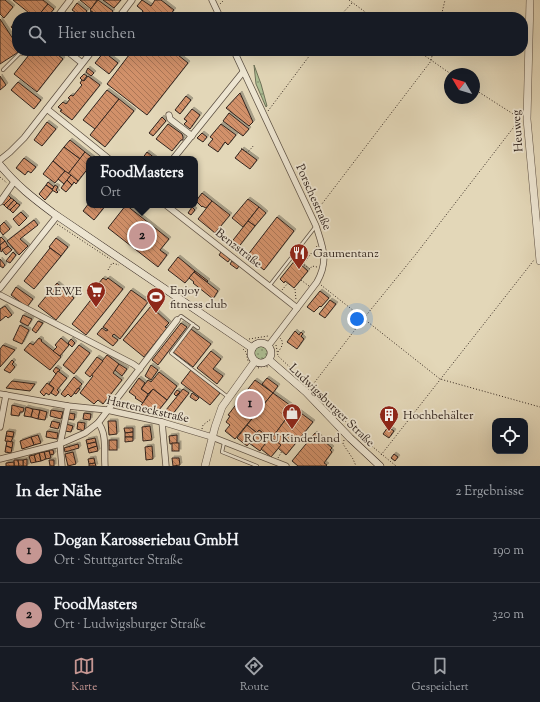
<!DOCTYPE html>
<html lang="de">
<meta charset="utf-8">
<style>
:root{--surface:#171b24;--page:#20242c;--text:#f1f3f6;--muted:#9ea1a6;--line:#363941;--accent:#c59692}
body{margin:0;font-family:"Sorts Mill Goudy",serif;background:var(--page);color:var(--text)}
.controls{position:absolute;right:12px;bottom:12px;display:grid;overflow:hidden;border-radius:8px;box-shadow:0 4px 16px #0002}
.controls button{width:36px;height:36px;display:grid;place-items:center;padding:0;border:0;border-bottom:1px solid var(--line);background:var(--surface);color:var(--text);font:20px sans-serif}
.compass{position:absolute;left:444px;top:68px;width:36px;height:36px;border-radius:50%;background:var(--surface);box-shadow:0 4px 16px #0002;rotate:308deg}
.you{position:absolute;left:357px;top:319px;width:14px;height:14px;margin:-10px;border:3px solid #fff;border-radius:50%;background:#1a73e8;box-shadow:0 0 0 6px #1a73e833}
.badge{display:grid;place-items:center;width:26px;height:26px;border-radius:50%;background:var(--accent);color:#111;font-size:13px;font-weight:700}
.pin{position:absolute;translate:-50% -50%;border:2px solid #fff;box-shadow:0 1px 4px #0006}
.popup{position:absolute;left:86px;top:156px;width:112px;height:52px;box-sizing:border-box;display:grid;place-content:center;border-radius:8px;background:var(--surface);filter:drop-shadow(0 1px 3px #0005);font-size:13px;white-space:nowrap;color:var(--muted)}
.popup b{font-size:15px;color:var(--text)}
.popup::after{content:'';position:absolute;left:50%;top:100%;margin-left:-8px;border:8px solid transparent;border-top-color:var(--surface)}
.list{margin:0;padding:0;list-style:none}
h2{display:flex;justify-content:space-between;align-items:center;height:52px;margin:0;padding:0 16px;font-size:17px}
h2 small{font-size:13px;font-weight:400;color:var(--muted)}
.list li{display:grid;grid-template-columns:26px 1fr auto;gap:12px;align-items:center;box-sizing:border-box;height:64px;padding:0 16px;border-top:1px solid var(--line)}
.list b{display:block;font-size:15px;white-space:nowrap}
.list p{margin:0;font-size:13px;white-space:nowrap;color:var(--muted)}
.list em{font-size:13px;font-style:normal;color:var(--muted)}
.icon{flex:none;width:22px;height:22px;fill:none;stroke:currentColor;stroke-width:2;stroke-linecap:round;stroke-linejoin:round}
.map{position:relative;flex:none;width:540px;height:466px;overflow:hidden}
.search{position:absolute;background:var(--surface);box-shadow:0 4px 16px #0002;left:12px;right:12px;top:12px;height:44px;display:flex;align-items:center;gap:10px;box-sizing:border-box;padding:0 14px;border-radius:16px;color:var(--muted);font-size:15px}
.sheet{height:180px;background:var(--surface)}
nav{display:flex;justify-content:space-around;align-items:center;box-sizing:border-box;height:56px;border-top:1px solid var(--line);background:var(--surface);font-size:11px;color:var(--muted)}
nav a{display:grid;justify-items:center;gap:2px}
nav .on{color:var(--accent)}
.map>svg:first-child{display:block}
</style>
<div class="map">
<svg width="540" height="466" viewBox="0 0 540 466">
<defs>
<pattern id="grass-dots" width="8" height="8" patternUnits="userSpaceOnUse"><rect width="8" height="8" fill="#adbf94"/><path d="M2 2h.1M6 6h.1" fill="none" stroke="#8d9b78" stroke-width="1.8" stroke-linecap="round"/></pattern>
<pattern id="building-back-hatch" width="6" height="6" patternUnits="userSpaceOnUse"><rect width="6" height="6" fill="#d2916a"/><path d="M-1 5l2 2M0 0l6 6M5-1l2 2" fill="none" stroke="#ab7657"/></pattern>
<filter id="shadow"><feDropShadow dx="2" dy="-2" stdDeviation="0" flood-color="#0004"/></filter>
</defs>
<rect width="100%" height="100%" fill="#e3d7b8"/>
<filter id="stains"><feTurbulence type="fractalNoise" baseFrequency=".005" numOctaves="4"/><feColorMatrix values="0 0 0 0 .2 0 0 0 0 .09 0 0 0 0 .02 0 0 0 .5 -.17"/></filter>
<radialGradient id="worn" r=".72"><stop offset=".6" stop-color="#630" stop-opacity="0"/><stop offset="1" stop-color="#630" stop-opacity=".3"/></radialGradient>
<g fill="url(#grass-dots)" stroke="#6f7259">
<polygon points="254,65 261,84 267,106 266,107 256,84"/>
<circle cx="262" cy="353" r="8"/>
</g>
<g fill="url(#building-back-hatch)" stroke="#31241e" filter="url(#shadow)">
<polygon points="0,0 5,0 13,7 4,18 0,14"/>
<polygon points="13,0 43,0 48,4 37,17 34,17"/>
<polygon points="80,0 97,0 91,9"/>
<polygon points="98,0 113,11 108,17 99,17 90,10"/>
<polygon points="103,0 121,0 114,8"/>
<polygon points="142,0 151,6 155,0 161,0 174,10 168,17 143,17 140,15 143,11 137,6"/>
<polygon points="77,3 87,11 82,17 72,10"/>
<polygon points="48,4 54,9 47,17 44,15 42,17 37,17"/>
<polygon points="91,11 99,17 87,17"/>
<polygon points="0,19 17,45 17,51 20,51 0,64"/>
<polygon points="16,21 17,22 17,33 11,27"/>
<polygon points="32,51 53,51 63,59 37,92 14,74"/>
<polygon points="132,51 173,51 188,63 147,115 107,84"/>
<polygon points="104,52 118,63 109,74 95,63"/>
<polygon points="88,68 94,73 91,76 86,72"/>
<polygon points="84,74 87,76 83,81 80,78"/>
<polygon points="0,76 6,85 0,90"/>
<polygon points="88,76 100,85 72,120 60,111 62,110 58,107 63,102 66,104 70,99 68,98 71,95 73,96 82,85 80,83 82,80 84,81"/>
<polygon points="18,82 41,100 34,109 11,90"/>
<polygon points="107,90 119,99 95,129 83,120"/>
<polygon points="240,93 253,122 249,126 226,108"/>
<polygon points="186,96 191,100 180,114 175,110"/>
<polygon points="119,99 134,111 105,147 90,135"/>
<polygon points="192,109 200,115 190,129 184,124 187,121 184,119"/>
<polygon points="229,113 249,129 243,136 223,121"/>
<polygon points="162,117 166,121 153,136 149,133"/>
<polygon points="47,122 56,129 42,146 34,140"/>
<polygon points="168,124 182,134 183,137 183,140 181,140 172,151 156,139"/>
<polygon points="221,124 236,135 228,145 225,142 218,152 208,145 213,139 210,137"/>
<polygon points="202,133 207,137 203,142 197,138"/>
<polygon points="70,140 85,152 80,159 64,147"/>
<polygon points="64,147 80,159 68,174 53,161"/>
<polygon points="242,149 257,160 250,169 235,158"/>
<polygon points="85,152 94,159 89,159 89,167 78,181 68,174"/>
<polygon points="147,152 156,159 142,159"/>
<polygon points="24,158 36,167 31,173 28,171 25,175 16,168"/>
<polygon points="53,161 65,171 55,183 43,174"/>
<polygon points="65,171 71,175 64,184 58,179"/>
<polygon points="71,175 78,181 76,184 74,182 72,185 67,180"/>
<polygon points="67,180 72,185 66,192 61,188"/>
<polygon points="48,182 54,187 52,189 46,185"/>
<polygon points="46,185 53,190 45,200 39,194"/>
<polygon points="55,185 58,187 56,190 58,192 57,193 52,190"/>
<polygon points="202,193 212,201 206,208 202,206 202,207 196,201"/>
<polygon points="8,195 11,198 4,205 1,203"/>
<polygon points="11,198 14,200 7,208 4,205"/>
<polygon points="248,199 259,207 243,227 232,218"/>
<polygon points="14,200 17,203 10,210 7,208"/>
<polygon points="212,201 230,215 215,233 198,219"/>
<polygon points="17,203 20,205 13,213 10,210"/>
<polygon points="89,203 89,205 106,205 94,220 83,211"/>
<polygon points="126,205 169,239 160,250 167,255 158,267 108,228"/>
<polygon points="192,207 195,210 191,215 188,213"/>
<polygon points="259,207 266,213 255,226 248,221"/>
<polygon points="21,212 27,218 19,226 13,219"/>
<polygon points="277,217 294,231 264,270 247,256"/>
<polygon points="34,220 38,225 20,239 28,246 19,255 7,241"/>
<polygon points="248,221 255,226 237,249 230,244"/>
<polygon points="4,222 10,229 3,235 0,231 0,226"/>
<polygon points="1,237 5,241 0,245 0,238"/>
<polygon points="56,238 68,247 61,256 49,247"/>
<polygon points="5,241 8,246 1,252 0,245"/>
<polygon points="8,246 12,250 6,255 2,250"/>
<polygon points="50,248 61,256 34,289 24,281"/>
<polygon points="13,252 16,255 10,263 6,261"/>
<polygon points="221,252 230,259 228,262 219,255"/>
<polygon points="178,257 195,271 185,283 168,270"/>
<polygon points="0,259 5,265 3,268 0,266"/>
<polygon points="296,259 300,262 299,263 308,271 294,288 285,281 284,283 280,279"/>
<polygon points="232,261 239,266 237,269 230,264"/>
<polygon points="195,271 208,281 207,282 194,272"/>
<polygon points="194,272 218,291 213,299 193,283 194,282 189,278"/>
<polygon points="103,278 106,280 108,278 123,289 86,335 72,324 97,292 94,289"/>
<polygon points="57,283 74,298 56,320 38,306"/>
<polygon points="16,287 33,299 27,307 11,295"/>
<polygon points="131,290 148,302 120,339 114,334 112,336 118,340 113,346 97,334 102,328 106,331 108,330 103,327"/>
<polygon points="320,291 329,298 321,307 320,306 314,312 307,307"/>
<polygon points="330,300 336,304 325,318 319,314"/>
<polygon points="153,301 159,306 156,311 169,323 165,327 167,328 144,357 123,340 151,306 150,306"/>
<polygon points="5,306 12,315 8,318 6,316 0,321 0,309"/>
<polygon points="23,315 32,319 28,326 20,322"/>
<polygon points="38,321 43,323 36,333 32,330"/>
<polygon points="181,323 187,327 158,365 152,360"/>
<polygon points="20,325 29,330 22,344 13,340"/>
<polygon points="191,329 211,344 193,367 173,352"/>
<polygon points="295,331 299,335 301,332 303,334 301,336 304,339 297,349 287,342"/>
<polygon points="39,338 42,340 41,341 61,357 50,370 24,350 30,343 33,345"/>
<polygon points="61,338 69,345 60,356 53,351 57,347 55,345"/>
<polygon points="71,339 75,343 72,347 68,343"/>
<polygon points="3,345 15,350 0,367 0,349"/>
<polygon points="79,345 90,353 74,374 63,365"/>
<polygon points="211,351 221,359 213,369 223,376 217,384 197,368"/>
<polygon points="107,355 119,364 113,373 122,380 103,404 98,400 94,404 80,393 93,376 91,375"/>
<polygon points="97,357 103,361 90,377 85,373"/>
<polygon points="12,360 14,362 12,364 15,367 10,373 4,370"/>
<polygon points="119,364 127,369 122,376 115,370"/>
<polygon points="151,365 158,370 151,380 145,376"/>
<polygon points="56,367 60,370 56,374 53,371"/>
<polygon points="191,370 220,393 210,405 181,383"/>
<polygon points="58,371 67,378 57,390 59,392 56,396 51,393 54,388 49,384"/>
<polygon points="159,372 177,386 167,400 153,389 148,394 141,389 148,380 151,382"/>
<polygon points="74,377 82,384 71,397 68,394 65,397 61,394"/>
<polygon points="139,378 145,383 141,389 148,394 143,403 135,398 136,397 129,392"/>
<polygon points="267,378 278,386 273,393 262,384"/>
<polygon points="255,380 273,393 235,439 225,431 230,425 226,422 230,416 228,415"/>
<polygon points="12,381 35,384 30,391 6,388"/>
<polygon points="47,383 54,388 49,395 46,393 44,396 40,392"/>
<polygon points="78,388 80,389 76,394 74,393"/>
<polygon points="153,389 167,400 154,416 148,411 149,410 147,407 143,412 139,408"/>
<polygon points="183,389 189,393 172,415 166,410"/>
<polygon points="177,390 180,392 176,396 174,394"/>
<polygon points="192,393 199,398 196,401 190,397"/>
<polygon points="273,393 294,408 272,438 270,438 259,430 257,433 247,425"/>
<polygon points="12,405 24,408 23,412 20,412 19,416 11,415"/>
<polygon points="26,407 33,409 31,417 24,416"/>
<polygon points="294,408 313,422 286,455 278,448 281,445 272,438"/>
<polygon points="33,409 40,410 38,419 31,417"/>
<polygon points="40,410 47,412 45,420 38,419"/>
<polygon points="51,410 63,412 61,419 50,416"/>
<polygon points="69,413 75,414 74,420 68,419"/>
<polygon points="84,413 91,414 90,420 83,419"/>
<polygon points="52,421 60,423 58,429 50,427"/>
<polygon points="108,421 116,421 117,434 109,435"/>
<polygon points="78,422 85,423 84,431 77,429"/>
<polygon points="66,424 73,426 71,432 65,431"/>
<polygon points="247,425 257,433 247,446 237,438"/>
<polygon points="150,426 152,440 143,441 142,427"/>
<polygon points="388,427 394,431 389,438 383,434"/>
<polygon points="124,428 133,428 133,432 125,433"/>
<polygon points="259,430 270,438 260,451 249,443"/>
<polygon points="7,431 14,432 13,437 6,436"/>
<polygon points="47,431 58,433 57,439 46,437"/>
<polygon points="133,432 133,437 125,437 125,433"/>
<polygon points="315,433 332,448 330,450 332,452 324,463 327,465 326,466 298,466 292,461"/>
<polygon points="38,435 41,443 34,445 31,437"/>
<polygon points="177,435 177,443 170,444 169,436"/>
<polygon points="6,436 13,437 11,442 5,441"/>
<polygon points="31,437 34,445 22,449 20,441"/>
<polygon points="125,437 133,437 133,441 125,442"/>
<polygon points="271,437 281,445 271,457 261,449"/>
<polygon points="95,438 96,442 87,444 86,440"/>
<rect x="109" y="440" width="8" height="10"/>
<polygon points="7,441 13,442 12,448 6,446"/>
<polygon points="96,442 97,446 88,449 87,444"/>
<rect x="172" y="443" width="7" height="8"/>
<polygon points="78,444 79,448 65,452 64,448"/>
<polygon points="6,446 12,448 11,453 5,452"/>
<polygon points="97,446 98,451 89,453 88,449"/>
<polygon points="152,446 153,459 146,460 145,447"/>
<polygon points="49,450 53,450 54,454 50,455"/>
<polygon points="49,451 51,458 46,459 44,452"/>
<polygon points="44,452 46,459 41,461 39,453"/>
<polygon points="73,452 76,464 68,466 65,454"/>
<polygon points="39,453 41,461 36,462 34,455"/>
<polygon points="394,454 398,457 395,461 391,458"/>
<polygon points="34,455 36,462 31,463 29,456"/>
<polygon points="94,458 95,463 89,464 88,459"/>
<polygon points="172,458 179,458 180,465 173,466"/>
<polygon points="27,459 27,466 23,466 23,460"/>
<polygon points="14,460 18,460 19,466 14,466"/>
<polygon points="18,460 23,460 23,466 19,466"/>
<polygon points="49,460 54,460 54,466 50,466"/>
<polygon points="14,462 14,466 6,466 6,463"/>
<polygon points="95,463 96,466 89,466 89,464"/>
</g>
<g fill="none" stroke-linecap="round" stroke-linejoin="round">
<defs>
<g id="service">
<polyline points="3,70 21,52"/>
<polyline points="270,285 316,226"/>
<polyline points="177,320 181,316 198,328"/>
<polyline points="193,324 171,353 228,397"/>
<polyline points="224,443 222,452 257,466"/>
</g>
<g id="minor">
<polyline points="212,0 220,17"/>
<polyline points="57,17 70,0"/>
<polyline points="119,17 132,0"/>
<polyline points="67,51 82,63"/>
<path d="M234 51 316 226C323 248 329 260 317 282L269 345"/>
<polyline points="22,52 23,51"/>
<polyline points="47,109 109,159"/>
<polyline points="169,115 170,119 192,136"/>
<polyline points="173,159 243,72"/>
<polyline points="0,160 10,152 24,138 92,51"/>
<polyline points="0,202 14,182"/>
<polyline points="166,205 297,308"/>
<polyline points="0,288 57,216"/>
<polyline points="0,295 133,364 140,369"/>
<polyline points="0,394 68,406 107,410 162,422 212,437 286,466"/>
<polyline points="162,422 166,466"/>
<path d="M98 423C107 432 104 453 105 466"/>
<polyline points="0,427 6,395"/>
<polyline points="0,459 60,444 85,433 98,423 177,320"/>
<polyline points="62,466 60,444 68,406"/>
</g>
<g id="tertiary">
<polyline points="530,0 527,119 540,261"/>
<polyline points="205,466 215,427 222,407 255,361"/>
</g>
<g id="secondary">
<path d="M0 165C16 185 33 198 53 213L252 348"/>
<circle cx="261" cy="353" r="10"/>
<polyline points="269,360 306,392 350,438 380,466"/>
</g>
</defs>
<use href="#service" stroke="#5e5144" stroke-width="4"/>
<use href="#minor" stroke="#5e5144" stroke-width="7"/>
<use href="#tertiary" stroke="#5e5144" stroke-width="8"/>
<use href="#secondary" stroke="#31241e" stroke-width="8"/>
<g stroke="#31241e" stroke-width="1" stroke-dasharray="1 2" stroke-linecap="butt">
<polyline points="349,0 372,17"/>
<polyline points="220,4 224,0"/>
<polyline points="339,17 352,3"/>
<polyline points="441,17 445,0"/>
<polyline points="418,51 451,74"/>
<polyline points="474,89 521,119"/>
<polyline points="268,111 313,51"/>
<polyline points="241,148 246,152 249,151 254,145"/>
<polyline points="0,177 7,183"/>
<polyline points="315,213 431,61 433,51"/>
<polyline points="57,224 110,259"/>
<polyline points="317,246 303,264 310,269 312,266 317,267"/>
<polyline points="108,270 112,263 119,265"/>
<polyline points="301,280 309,286"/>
<polyline points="321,285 440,379 540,407"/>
<polyline points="295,289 296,300"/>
<polyline points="282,290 288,283"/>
<polyline points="249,339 268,336 269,337"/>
<polyline points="276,345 278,356 311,387 362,438 396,466"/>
<polyline points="243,349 246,352 248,361"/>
<path d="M278 352C281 348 285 343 280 338"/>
<polyline points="258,368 264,366 268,367"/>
<polyline points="311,387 364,318 416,254 520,119"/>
<polyline points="202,429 203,425 211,419"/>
<polyline points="344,440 343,444 353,459 356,466"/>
<polyline points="381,455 534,260"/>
<polyline points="278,458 282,451"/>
</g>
<use href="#service" stroke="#ede5d1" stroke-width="2.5"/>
<use href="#minor" stroke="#ede5d1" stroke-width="5.5"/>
<use href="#tertiary" stroke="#ede5d1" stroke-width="7"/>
<use href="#secondary" stroke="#ede5d1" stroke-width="7"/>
</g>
<defs>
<symbol id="restaurant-pin" viewBox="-11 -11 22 30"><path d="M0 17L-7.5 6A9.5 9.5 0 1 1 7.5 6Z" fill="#8f2418" stroke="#ede5d1"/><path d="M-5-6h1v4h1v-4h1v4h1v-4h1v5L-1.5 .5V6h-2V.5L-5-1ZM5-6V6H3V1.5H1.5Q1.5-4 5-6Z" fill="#fff"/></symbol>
<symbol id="supermarket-pin" viewBox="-11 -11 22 30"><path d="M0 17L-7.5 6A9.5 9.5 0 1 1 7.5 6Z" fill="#8f2418" stroke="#ede5d1"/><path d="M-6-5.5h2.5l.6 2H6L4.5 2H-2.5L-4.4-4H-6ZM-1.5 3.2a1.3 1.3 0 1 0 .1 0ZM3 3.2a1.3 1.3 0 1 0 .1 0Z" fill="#fff"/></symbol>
<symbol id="stadium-pin" viewBox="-11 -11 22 30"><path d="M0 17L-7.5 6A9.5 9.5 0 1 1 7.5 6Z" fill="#8f2418" stroke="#ede5d1"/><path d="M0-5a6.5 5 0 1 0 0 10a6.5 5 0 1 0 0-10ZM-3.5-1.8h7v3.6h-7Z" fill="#fff"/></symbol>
<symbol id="shop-pin" viewBox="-11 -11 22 30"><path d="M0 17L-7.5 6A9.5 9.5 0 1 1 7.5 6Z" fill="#8f2418" stroke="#ede5d1"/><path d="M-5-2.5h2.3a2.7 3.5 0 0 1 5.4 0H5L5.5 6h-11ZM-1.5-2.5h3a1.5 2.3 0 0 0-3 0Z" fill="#fff"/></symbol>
<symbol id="building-pin" viewBox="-11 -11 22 30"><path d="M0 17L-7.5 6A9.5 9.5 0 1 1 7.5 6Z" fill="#8f2418" stroke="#ede5d1"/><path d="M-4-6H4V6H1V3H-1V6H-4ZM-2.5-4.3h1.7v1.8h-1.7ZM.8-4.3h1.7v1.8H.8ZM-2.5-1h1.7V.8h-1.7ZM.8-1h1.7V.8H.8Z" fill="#fff"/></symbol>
</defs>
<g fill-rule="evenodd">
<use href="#restaurant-pin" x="288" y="242" width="22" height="30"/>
<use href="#supermarket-pin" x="85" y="280" width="22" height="30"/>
<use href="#stadium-pin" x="145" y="286" width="22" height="30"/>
<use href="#shop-pin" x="281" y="402" width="22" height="30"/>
<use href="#building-pin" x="378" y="404" width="22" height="30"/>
</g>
<g text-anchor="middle" stroke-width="3.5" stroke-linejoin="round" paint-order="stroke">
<g font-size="12" fill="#31241e" stroke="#ede5d1">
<text transform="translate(517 131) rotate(-94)" y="4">Heuweg</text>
<text transform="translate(314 197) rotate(66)" y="4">Porschestraße</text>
<text transform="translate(239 248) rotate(38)" y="4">Benzstraße</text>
<text transform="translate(332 405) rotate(44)" y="4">Ludwigsburger Straße</text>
<text transform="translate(148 409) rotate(13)" y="4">Harteneckstraße</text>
</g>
<g font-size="12" fill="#31241e" stroke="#ede5d1" text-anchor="start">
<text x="313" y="257">Gaumentanz</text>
<text x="170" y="294">Enjoy<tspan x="170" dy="14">fitness club</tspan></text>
<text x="82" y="295" text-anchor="end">REWE</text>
<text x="403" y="419">Hochbehälter</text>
<text x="292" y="442" text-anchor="middle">ROFU Kinderland</text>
</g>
</g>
<rect width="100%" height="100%" filter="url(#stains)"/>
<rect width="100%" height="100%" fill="url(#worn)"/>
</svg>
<div class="controls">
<button><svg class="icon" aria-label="locate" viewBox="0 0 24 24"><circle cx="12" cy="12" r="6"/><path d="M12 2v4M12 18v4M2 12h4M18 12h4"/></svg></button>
</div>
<svg class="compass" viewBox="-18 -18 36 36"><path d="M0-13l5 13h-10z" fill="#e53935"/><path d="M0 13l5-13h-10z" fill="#9ea1a6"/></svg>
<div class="you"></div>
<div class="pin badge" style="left:250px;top:404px">1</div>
<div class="pin badge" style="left:142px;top:236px">2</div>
<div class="popup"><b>FoodMasters</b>Ort</div>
<div class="search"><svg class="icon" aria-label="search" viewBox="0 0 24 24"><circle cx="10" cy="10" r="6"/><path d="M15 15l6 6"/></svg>Hier suchen</div>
</div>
<section class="sheet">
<h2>In der Nähe<small>2 Ergebnisse</small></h2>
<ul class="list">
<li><span class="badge">1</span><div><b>Dogan Karosseriebau GmbH</b><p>Ort · Stuttgarter Straße</p></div><em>190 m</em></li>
<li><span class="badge">2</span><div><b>FoodMasters</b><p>Ort · Ludwigsburger Straße</p></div><em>320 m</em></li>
</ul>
</section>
<nav>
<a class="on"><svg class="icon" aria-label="map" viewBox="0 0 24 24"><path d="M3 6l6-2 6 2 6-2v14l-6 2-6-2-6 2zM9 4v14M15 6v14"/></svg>Karte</a>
<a><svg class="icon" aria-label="directions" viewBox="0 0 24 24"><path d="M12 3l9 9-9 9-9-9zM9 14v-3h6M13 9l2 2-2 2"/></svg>Route</a>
<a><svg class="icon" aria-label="saved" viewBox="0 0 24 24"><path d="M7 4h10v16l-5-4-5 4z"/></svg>Gespeichert</a>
</nav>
